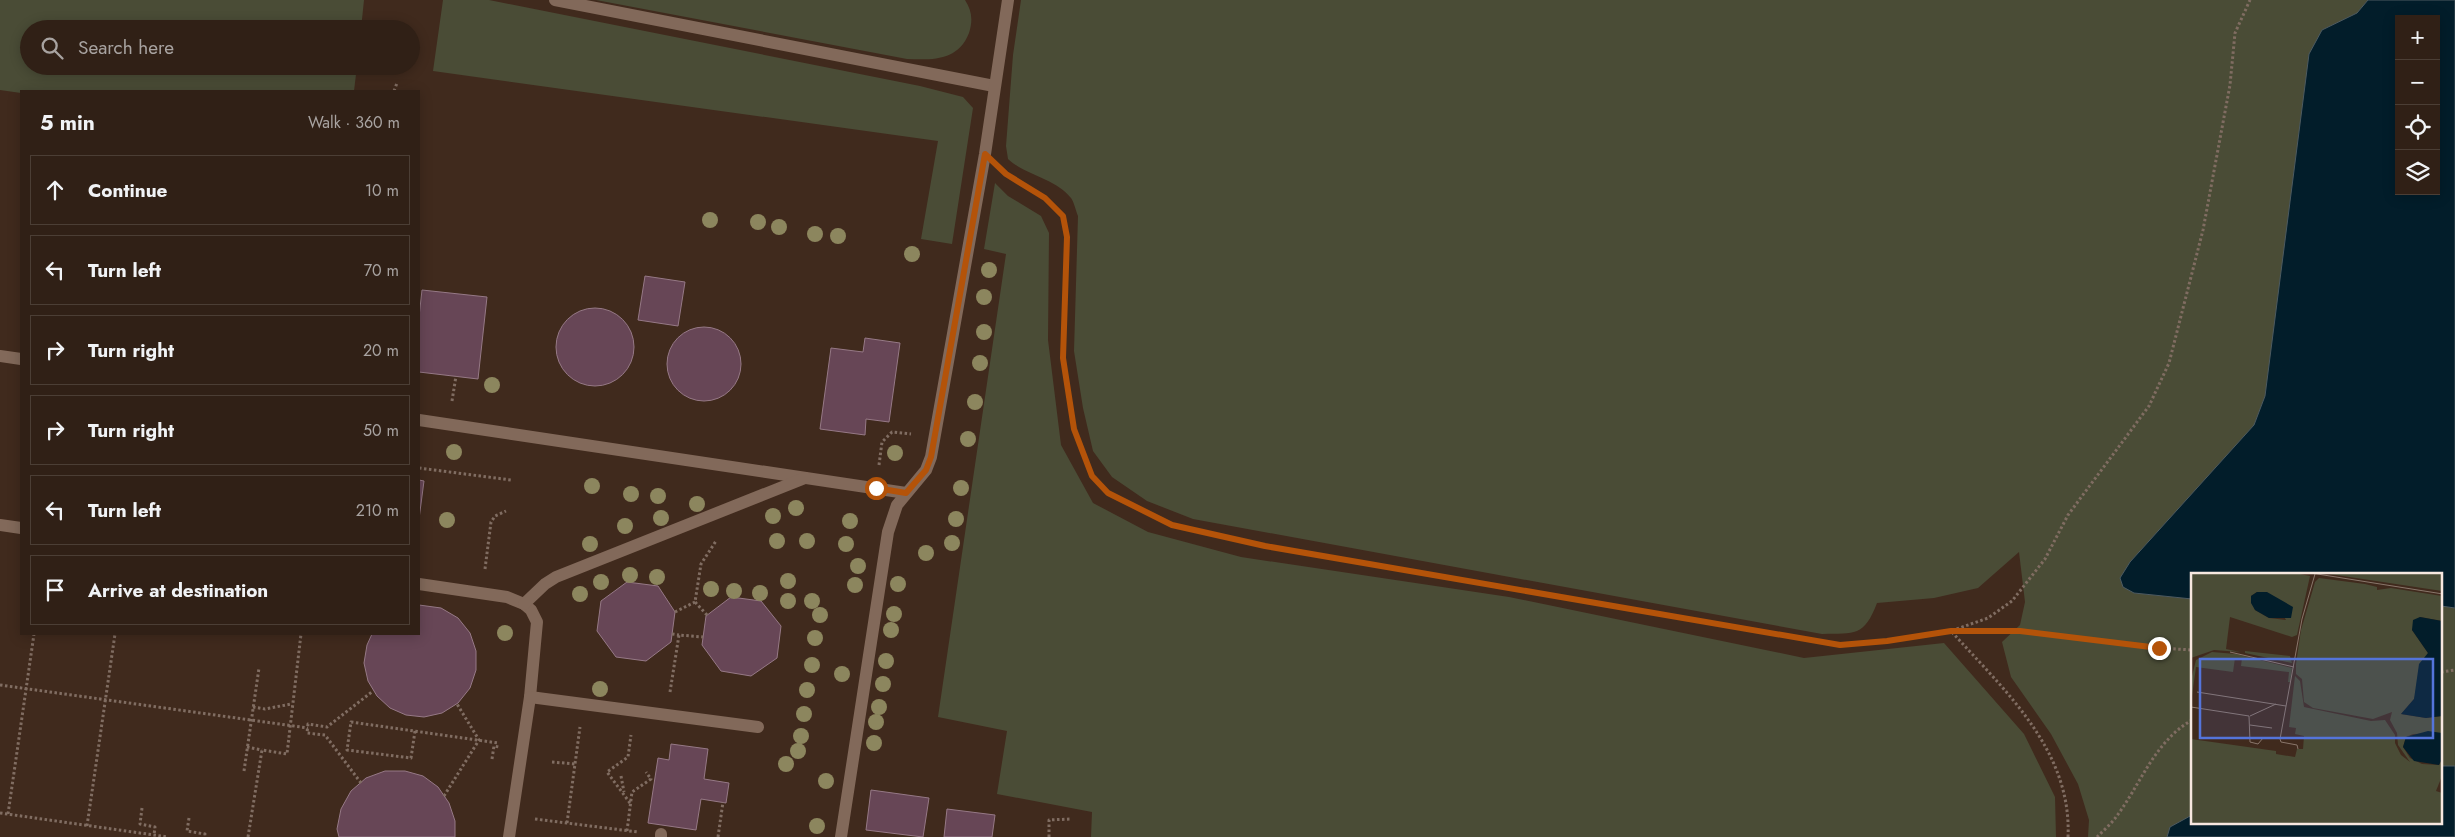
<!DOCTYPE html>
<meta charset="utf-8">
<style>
:root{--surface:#302016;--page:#3c2d23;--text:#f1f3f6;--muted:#a8a3a1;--line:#4b3e35}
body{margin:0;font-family:Jost,sans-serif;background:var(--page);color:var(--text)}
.controls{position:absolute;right:15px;top:15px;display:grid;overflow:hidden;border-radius:0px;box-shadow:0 2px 12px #0003}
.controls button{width:45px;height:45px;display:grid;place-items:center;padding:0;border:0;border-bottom:1px solid var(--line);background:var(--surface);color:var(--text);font:25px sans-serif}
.stop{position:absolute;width:15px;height:15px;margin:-11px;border:4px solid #b45309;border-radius:50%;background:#fff}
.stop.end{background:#b45309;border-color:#fff;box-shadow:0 1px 5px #0008}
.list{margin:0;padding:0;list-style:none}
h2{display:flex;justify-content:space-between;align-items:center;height:65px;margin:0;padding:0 20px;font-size:21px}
h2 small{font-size:16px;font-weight:400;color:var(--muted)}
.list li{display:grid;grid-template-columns:32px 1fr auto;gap:15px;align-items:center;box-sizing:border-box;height:70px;margin:0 10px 10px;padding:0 10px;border:1px solid var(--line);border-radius:0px}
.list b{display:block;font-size:19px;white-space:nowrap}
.list em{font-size:16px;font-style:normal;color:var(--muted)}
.icon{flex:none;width:28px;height:28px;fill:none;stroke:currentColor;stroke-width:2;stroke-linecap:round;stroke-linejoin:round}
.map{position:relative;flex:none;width:2455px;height:837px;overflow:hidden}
.search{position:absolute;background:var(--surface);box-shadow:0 2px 12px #0003;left:20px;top:20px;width:400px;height:55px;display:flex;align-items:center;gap:12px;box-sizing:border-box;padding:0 18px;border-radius:28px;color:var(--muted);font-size:19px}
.panel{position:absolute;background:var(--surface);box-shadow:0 2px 12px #0003;left:20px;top:90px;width:400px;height:545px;border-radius:0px}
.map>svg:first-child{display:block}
</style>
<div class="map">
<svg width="2455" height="837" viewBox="0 0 2455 837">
<rect width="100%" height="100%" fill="#402a1d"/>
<g fill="#4a4c36">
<polygon points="0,0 364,0 361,29 29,29 29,66 357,66 354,91 21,91 21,93 0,90"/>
<polygon points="443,0 489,0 920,86 963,97 973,108 952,244 921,239 938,141 433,71"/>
<path d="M596 0H965C972 11 973 20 969 33 958 61 933 60 907 59Z"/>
<path d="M1021 0H2368L2357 13 2322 30 2265 396 2254 425 2130 562 2134 593 2192 599V815L2170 827 2167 837H2088L2089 820 2078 784 2051 734 2011 677 2002 642 2020 625 2025 602 2019 552 1978 588 1934 598 1877 603C1864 637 1855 633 1822 634L1193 519 1147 501 1112 477 1093 451 1083 408 1074 351 1078 216C1076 211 1074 202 1071 198 1057 179 1025 175 1008 159L1006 146 1013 55Z"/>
<polygon points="995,183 1008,196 1041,216 1049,233 1048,340 1061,445 1093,503 1148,532 1241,557 1509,597 1804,658 1944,643 2024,734 2055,797 2056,837 1091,837 1092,812 997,794 1007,731 938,717 1006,254 984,249"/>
<polygon points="2441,606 2455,608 2455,766 2441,766"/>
</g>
<g fill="#021d2a" stroke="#4c5a61" fill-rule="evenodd">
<path d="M2368 0H2455V608L2441 606V574H2192V599L2134 593 2123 587 2120 578 2130 562 2254 425 2265 396 2309 54 2322 30 2357 13ZM2399 19H2436V191H2399Z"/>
<polygon points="2441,766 2455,766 2455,837 2167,837 2170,827 2192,815 2192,823 2441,823"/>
</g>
<g fill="#674656" stroke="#967986">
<polygon points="645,276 685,282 678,326 638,320"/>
<polygon points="422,290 487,297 478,379 419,372 419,317"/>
<circle cx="595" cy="347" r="39"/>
<circle cx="704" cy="364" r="37"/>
<polygon points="865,338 900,343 889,422 866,419 865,435 820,429 831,348 863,352"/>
<polygon points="419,480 424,481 419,519"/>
<polygon points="627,582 658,586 675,612 671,642 646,661 616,657 597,631 601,601"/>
<polygon points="731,597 761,601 781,626 777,658 751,676 721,671 702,645 706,616"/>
<polygon points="419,605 441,608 458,618 470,633 476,651 476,670 470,688 458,703 442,713 424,717 406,715 390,708 377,696 368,681 364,663 367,645 372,634 419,634"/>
<polygon points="671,744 708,749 704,779 729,783 726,803 701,799 696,830 648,823 658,758 669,760"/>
<polygon points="385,771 405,771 423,776 438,787 449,803 455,821 455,837 339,837 337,829 341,809 351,791 366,778"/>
<polygon points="871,790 929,798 923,837 866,830"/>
<polygon points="947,809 995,815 992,837 944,837"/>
</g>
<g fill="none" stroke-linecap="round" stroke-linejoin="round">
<g stroke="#806d62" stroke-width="3" stroke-dasharray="2.5 2.5" stroke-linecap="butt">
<polyline points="394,91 397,83"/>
<polyline points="1006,174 1045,199 1063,216 1067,237 1063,358 1074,429 1091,476 1108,493 1172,525 1265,546 1840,645 1887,641 1951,631 2020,631 2159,648 2192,650"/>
<polyline points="452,401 456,376"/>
<polyline points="879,465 882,442 892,432 911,434"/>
<polyline points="419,468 511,480"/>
<polyline points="485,569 491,522 495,516 506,511"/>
<polyline points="675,612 695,602"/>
<polyline points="707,615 695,602 701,564 716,541"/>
<polyline points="672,634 679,635"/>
<polyline points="2441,672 2455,670"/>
<polyline points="0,685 308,728"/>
<polyline points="670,692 679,635 703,637"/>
<polyline points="253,707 265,709 291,704"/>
<polyline points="415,731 411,758 347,750 351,722 498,743"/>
<polyline points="247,747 262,750"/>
<polyline points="492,759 494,746 499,747"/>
<polyline points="552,762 575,764"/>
<polyline points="244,771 259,668"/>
<polyline points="621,776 624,792"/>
<polyline points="361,783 325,735 307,733 308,724 327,727 373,691"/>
<polyline points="444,796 479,740 457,704"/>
<polyline points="630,803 607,772 628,757 631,735"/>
<polyline points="142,808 140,824 155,827 154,835"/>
<polyline points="0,813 168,837"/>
<polyline points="8,814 34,634"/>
<polyline points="189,818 187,831 205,834 204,837"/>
<polyline points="535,819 638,832"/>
<polyline points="567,823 580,727"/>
<polyline points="87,826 115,634"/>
<polyline points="627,831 632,792 651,779 646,772"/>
<polyline points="248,837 262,750 287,754 301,634"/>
<polyline points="718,837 723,802"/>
<polyline points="1049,837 1049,820 1070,819"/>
<path d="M2068 837C2072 750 2004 690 1951 631L1988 618 2012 601 2045 559 2068 515 2149 406 2169 363 2203 230 2230 85 2235 33 2250 0"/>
<path d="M2097 837C2103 831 2111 824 2116 817 2141 784 2154 742 2192 720"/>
</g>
<g stroke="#82695a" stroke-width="12">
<polyline points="555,0 994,86"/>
<polyline points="0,356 21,359"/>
<polyline points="419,420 906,493"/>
<polyline points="0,525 21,528"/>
<polyline points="419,584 507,597 524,604 531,610 537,622 530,697 509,837"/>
<polyline points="524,604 545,584 556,577 805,478"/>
<polyline points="530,697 758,727"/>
<polyline points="661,837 661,834"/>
<polyline points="841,837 888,532 897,505 926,470 931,457 985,154 1008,0"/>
</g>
</g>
<g fill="#8c865e">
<circle cx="710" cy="220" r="8"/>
<circle cx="758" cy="222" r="8"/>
<circle cx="779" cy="227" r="8"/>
<circle cx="815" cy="234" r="8"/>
<circle cx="838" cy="236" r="8"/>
<circle cx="912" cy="254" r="8"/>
<circle cx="989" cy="270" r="8"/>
<circle cx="984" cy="297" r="8"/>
<circle cx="984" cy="332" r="8"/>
<circle cx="980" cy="363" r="8"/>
<circle cx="492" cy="385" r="8"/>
<circle cx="975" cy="402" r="8"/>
<circle cx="968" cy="439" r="8"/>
<circle cx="454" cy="452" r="8"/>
<circle cx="895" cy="453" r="8"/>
<circle cx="592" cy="486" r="8"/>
<circle cx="961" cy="488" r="8"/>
<circle cx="631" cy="494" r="8"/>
<circle cx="658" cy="496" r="8"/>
<circle cx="697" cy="504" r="8"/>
<circle cx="796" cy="508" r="8"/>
<circle cx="773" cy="516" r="8"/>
<circle cx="661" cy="518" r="8"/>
<circle cx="956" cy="519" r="8"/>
<circle cx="447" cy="520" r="8"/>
<circle cx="850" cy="521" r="8"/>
<circle cx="625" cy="526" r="8"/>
<circle cx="777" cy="541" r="8"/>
<circle cx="807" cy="541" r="8"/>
<circle cx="952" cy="543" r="8"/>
<circle cx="590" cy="544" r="8"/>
<circle cx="846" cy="544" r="8"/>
<circle cx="926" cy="553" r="8"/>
<circle cx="858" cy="566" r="8"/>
<circle cx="630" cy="575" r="8"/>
<circle cx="657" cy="577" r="8"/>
<circle cx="788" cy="581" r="8"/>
<circle cx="601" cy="582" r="8"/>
<circle cx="898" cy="584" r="8"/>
<circle cx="855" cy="585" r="8"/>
<circle cx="711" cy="589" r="8"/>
<circle cx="734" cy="591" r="8"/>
<circle cx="760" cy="593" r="8"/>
<circle cx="580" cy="594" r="8"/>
<circle cx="788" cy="601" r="8"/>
<circle cx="812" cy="601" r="8"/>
<circle cx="894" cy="614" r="8"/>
<circle cx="820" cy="615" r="8"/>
<circle cx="891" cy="630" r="8"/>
<circle cx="505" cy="633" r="8"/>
<circle cx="815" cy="638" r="8"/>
<circle cx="886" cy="661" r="8"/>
<circle cx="812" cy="665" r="8"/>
<circle cx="842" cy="674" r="8"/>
<circle cx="883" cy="684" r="8"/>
<circle cx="600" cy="689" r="8"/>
<circle cx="807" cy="690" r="8"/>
<circle cx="879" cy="707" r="8"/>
<circle cx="804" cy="714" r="8"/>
<circle cx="876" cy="722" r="8"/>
<circle cx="801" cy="736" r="8"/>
<circle cx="874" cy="743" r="8"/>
<circle cx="798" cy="751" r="8"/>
<circle cx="786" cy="764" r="8"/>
<circle cx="826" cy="781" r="8"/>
<circle cx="817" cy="826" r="8"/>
</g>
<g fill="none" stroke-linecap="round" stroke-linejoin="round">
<polyline stroke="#b45309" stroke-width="6" points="876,488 906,493 926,470 931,457 985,154 1006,174 1045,198 1063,216 1067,237 1063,358 1074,429 1092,476 1108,493 1172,525 1265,546 1840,645 1887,641 1951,631 2020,631 2159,648"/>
</g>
<g transform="translate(2191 573)">
<rect width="251" height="251" fill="#402a1d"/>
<path d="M0 0H104L119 3 106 62 101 64 39 44 35 76 49 79 23 77 0 85ZM66 19 82 24 95 47 78 45 64 37 60 23ZM132 0H251V18ZM128 5 174 11 186 14V17L200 15 251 23V48L229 44 221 57 237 80 223 126 210 141 235 145 251 143V160L222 161 215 164 212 174 219 185 231 191 248 192 251 186V203L245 218 251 220V251H0V166L85 178V181L104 184 106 176H112L113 163 104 161 105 155 98 154 104 103 109 108 113 134 180 148 194 147 204 162V170L210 182 219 189 207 172 206 160 199 147 201 139 182 146 122 135 113 129 111 106 105 101V91L110 57 124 9ZM54 78 99 83 101 90 54 80ZM21 79 45 81 101 95 99 109H97L98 99 50 93 51 85H44L42 99 5 94 0 130V107L5 87Z" fill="#4a4c36" fill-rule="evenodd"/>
<path d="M66 19H76L102 34 100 45H78L64 37 60 30V23ZM229 44 251 48V143L235 145 210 141 223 126 228 91 237 80 221 57 222 47ZM237 158 251 160V186L248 192 223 188 212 174 215 164Z" fill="#021d2a"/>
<path fill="none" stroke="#89766b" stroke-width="1" d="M120 0 252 21M39 79 103 94M6 119 95 133M0 134 58 143 59 169 67 171 72 165M59 143 85 131M59 152 81 155M107 176 106 172 90 169 89 166 111 46 124 1"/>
<path fill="#5474da" fill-opacity="0.15" stroke="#5474da" stroke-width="2.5" d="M9 86H242V165H9Z"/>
<rect width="251" height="251" fill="none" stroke="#f7e8e0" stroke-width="2.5"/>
</g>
</svg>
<div class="controls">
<button>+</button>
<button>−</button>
<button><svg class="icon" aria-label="locate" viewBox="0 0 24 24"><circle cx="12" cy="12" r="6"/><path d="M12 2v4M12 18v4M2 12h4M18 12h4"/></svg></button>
<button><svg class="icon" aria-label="layers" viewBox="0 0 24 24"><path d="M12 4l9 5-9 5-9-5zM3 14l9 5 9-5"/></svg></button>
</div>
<div class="stop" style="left:876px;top:488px"></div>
<div class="stop end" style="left:2159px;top:648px"></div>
<div class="search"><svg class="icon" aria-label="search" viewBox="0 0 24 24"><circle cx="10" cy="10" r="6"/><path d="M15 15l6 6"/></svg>Search here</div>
<section class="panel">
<h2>5 min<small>Walk · 360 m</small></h2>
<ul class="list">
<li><svg class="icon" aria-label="ahead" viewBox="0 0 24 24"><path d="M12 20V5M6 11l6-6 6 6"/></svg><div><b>Continue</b></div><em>10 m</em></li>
<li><svg class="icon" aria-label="left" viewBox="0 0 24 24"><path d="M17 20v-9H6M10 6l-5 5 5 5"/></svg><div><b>Turn left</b></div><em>70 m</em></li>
<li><svg class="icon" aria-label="right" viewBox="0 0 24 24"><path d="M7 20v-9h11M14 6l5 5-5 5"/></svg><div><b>Turn right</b></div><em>20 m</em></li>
<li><svg class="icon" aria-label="right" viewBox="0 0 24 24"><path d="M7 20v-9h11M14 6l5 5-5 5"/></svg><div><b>Turn right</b></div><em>50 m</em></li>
<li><svg class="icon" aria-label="left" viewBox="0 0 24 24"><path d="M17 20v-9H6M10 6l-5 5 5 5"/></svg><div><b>Turn left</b></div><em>210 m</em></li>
<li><svg class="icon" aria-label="arrive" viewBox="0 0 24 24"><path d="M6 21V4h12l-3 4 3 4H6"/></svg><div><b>Arrive at destination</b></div></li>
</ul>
</section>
</div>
